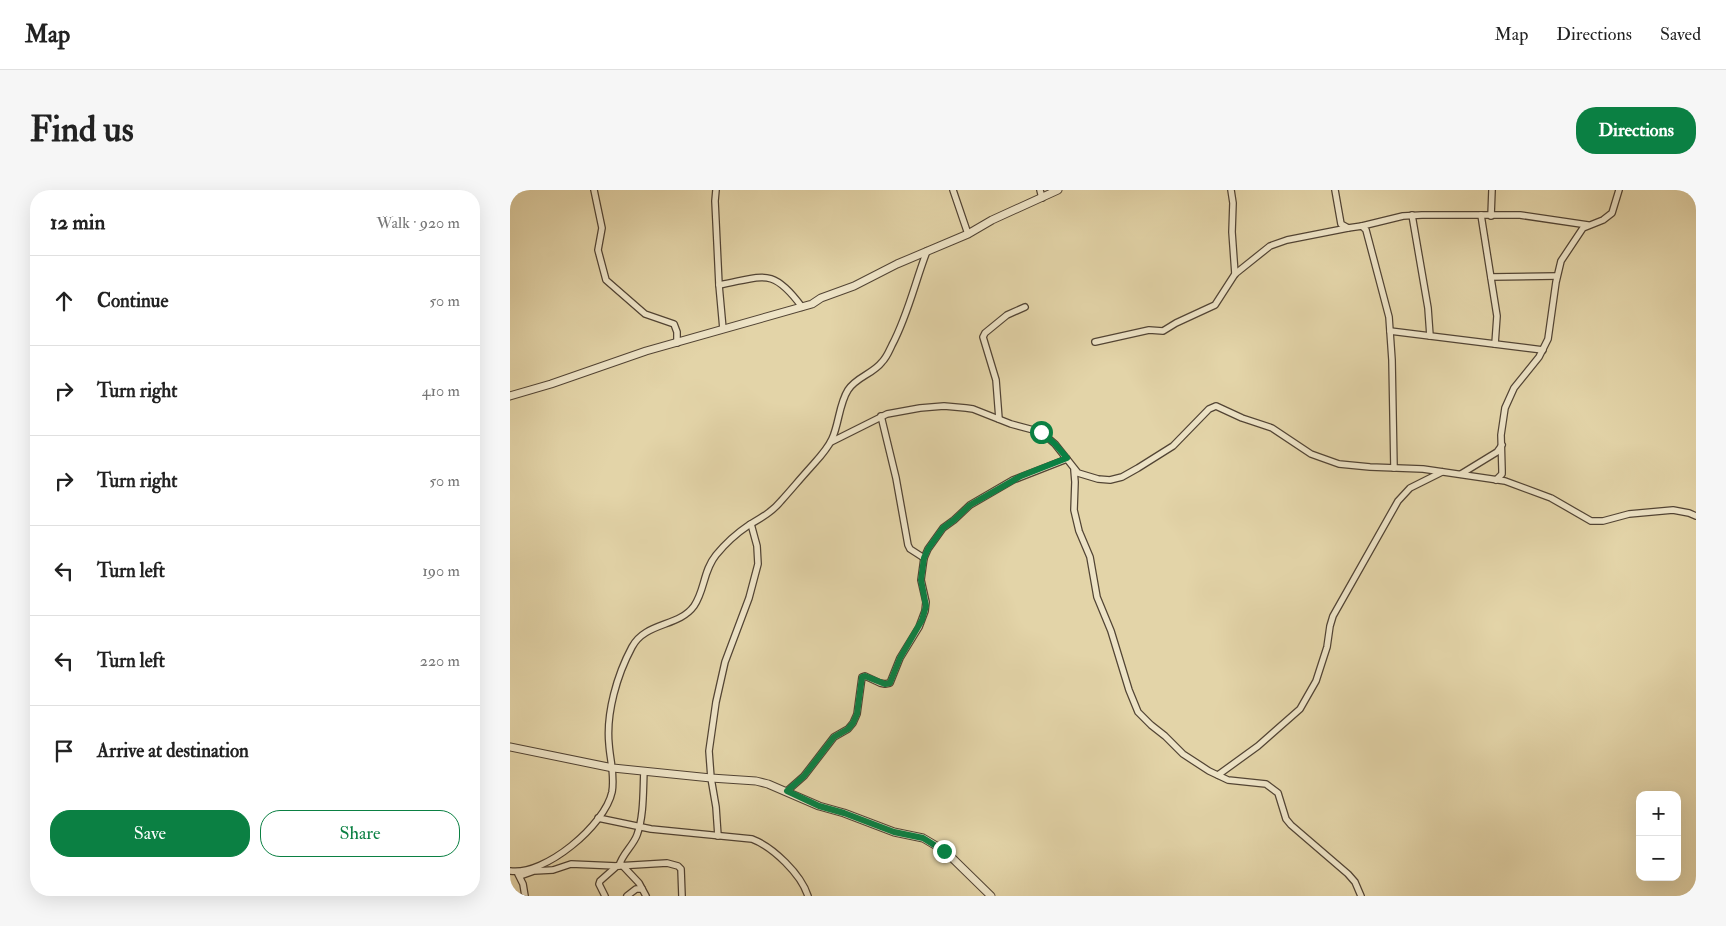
<!DOCTYPE html>
<meta charset="utf-8">
<style>
:root{--surface:#fff;--page:#f6f6f6;--text:#222;--muted:#767676;--line:#e0e0e0;--accent:#0b8043}
body{margin:0;font-family:"IM FELL Double Pica",serif;background:var(--page);color:var(--text)}
.controls{position:absolute;right:15px;bottom:15px;display:grid;overflow:hidden;border-radius:10px;box-shadow:0 5px 20px #0002}
.controls button{width:45px;height:45px;display:grid;place-items:center;padding:0;border:0;border-bottom:1px solid var(--line);background:var(--surface);color:var(--text);font:25px sans-serif}
.stop{position:absolute;width:15px;height:15px;margin:-11px;border:4px solid #0b8043;border-radius:50%;background:#fff}
.stop.end{background:#0b8043;border-color:#fff;box-shadow:0 1px 5px #0008}
.list{margin:0;padding:0;list-style:none}
h2{display:flex;justify-content:space-between;align-items:center;height:65px;margin:0;padding:0 20px;font-size:21px}
h2 small{font-size:16px;font-weight:400;color:var(--muted)}
.list li{display:grid;grid-template-columns:32px 1fr auto;gap:15px;align-items:center;box-sizing:border-box;height:90px;padding:0 20px;border-top:1px solid var(--line)}
.list b{display:block;font-size:19px;white-space:nowrap}
.list em{font-size:16px;font-style:normal;color:var(--muted)}
.actions{display:flex;gap:10px;padding:15px 20px}
.actions a{flex:1;padding:11px 0;border:1px solid var(--accent);border-radius:20px;text-align:center;font-size:18px;color:var(--accent)}
.actions .main{background:var(--accent);color:#fff}
.icon{flex:none;width:28px;height:28px;fill:none;stroke:currentColor;stroke-width:2;stroke-linecap:round;stroke-linejoin:round}
.map{position:relative;flex:none;width:1186px;height:706px;overflow:hidden;border-radius:20px}
header{display:flex;align-items:center;gap:30px;box-sizing:border-box;height:70px;padding:0 25px;background:var(--surface);border-bottom:1px solid var(--line)}
header strong{font-size:24px}
nav{display:flex;gap:28px;margin-inline-start:auto;font-size:18px}
.intro{display:flex;align-items:center;justify-content:space-between;box-sizing:border-box;height:120px;padding:0 30px}
h1{margin:0;font-size:35px}
.button{padding:12px 22px;border-radius:20px;background:var(--accent);color:#fff;font-size:18px;font-weight:700}
main{display:flex;gap:30px;padding:0 30px}
aside{flex:1;background:var(--surface);border-radius:20px;box-shadow:0 5px 20px #0002}
.map>svg:first-child{display:block}
</style>
<header>
<strong>Map</strong>
<nav><a>Map</a><a>Directions</a><a>Saved</a></nav>
</header>
<div class="intro"><h1>Find us</h1><a class="button">Directions</a></div>
<main>
<aside>
<h2>12 min<small>Walk · 920 m</small></h2>
<ul class="list">
<li><svg class="icon" aria-label="ahead" viewBox="0 0 24 24"><path d="M12 20V5M6 11l6-6 6 6"/></svg><div><b>Continue</b></div><em>50 m</em></li>
<li><svg class="icon" aria-label="right" viewBox="0 0 24 24"><path d="M7 20v-9h11M14 6l5 5-5 5"/></svg><div><b>Turn right</b></div><em>410 m</em></li>
<li><svg class="icon" aria-label="right" viewBox="0 0 24 24"><path d="M7 20v-9h11M14 6l5 5-5 5"/></svg><div><b>Turn right</b></div><em>50 m</em></li>
<li><svg class="icon" aria-label="left" viewBox="0 0 24 24"><path d="M17 20v-9H6M10 6l-5 5 5 5"/></svg><div><b>Turn left</b></div><em>190 m</em></li>
<li><svg class="icon" aria-label="left" viewBox="0 0 24 24"><path d="M17 20v-9H6M10 6l-5 5 5 5"/></svg><div><b>Turn left</b></div><em>220 m</em></li>
<li><svg class="icon" aria-label="arrive" viewBox="0 0 24 24"><path d="M6 21V4h12l-3 4 3 4H6"/></svg><div><b>Arrive at destination</b></div></li>
</ul>
<div class="actions"><a class="main">Save</a><a>Share</a></div>
</aside>
<div class="map">
<svg width="1186" height="706" viewBox="0 0 1186 706">
<rect width="100%" height="100%" fill="#e3d4a8"/>
<filter id="stains"><feTurbulence type="fractalNoise" baseFrequency=".004" numOctaves="4"/><feColorMatrix values="0 0 0 0 .2 0 0 0 0 .09 0 0 0 0 .02 0 0 0 .5 -.17"/></filter>
<radialGradient id="worn" r=".72"><stop offset=".6" stop-color="#630" stop-opacity="0"/><stop offset="1" stop-color="#630" stop-opacity=".3"/></radialGradient>
<g fill="none" stroke-linecap="round" stroke-linejoin="round">
<defs>
<g id="minor">
<polyline points="84,0 92,38 88,60 96,90 135,124 164,134 167,142 167,153"/>
<polyline points="206,0 205,11 209,95 213,139"/>
<polyline points="443,0 458,44"/>
<polyline points="530,0 532,8"/>
<polyline points="721,0 723,13 722,42 725,84"/>
<polyline points="825,0 831,34 838,38 852,36 856,40 879,127 882,170 884,278"/>
<polyline points="902,25 918,118 920,146"/>
<polyline points="971,25 987,126 985,154"/>
<polyline points="981,26 982,0"/>
<polyline points="852,36 893,26 912,25 1010,25 1078,35"/>
<polyline points="981,87 1047,86"/>
<path d="M209 95C253 87 262 76 292 117"/>
<polyline points="880,141 1033,160"/>
<polyline points="585,152 639,140 653,141 666,133 705,115 725,84 760,56 777,50 838,38"/>
<polyline points="371,226 386,288 398,355 400,359 414,368"/>
<polyline points="489,229 486,190 473,147 475,143 497,125 515,117"/>
<polyline points="321,252 377,224 410,218 434,216 456,218 463,219 501,234 531,242 545,254 568,283 588,289 600,290 612,287 628,278 663,256 699,219 706,216 732,228 762,238 801,264 829,274 860,277 913,279 995,291 1041,308 1081,331 1093,331 1119,324 1163,320 1179,323 1186,326"/>
<polyline points="564,280 565,292 564,320 569,341 580,367 587,407 601,441 619,500 628,522 641,535 655,546 673,564 699,581 718,590 756,594 768,603 776,629 781,635 838,684 845,692 851,706"/>
<polyline points="951,284 987,262 992,255"/>
<polyline points="986,290 992,284 992,280 991,245 995,218 1004,198 1029,167 1038,149 1046,92 1051,71 1073,38 1093,30 1102,23 1109,0"/>
<polyline points="708,585 748,556 790,519 806,491 817,457 820,436 823,426 888,311 900,298 932,282"/>
<polyline points="277,601 294,586 324,547 338,539 343,533 347,524 352,487 355,486 370,493 375,494 380,493 390,468 409,437 415,421 416,412 411,390 414,368 418,359 433,338 444,330 460,315 503,290 557,269"/>
<path d="M88 628 141 639 242 649C263 657 291 684 298 706"/>
<polyline points="208,646 206,617 201,588 199,561 206,512 215,472 239,408 248,374 247,356 241,334"/>
<polyline points="112,675 129,693 136,706"/>
<path d="M109 676C112 664 123 656 127 645 134 626 133 601 134 581"/>
<path d="M0 681C35 686 95 635 102 602 105 585 100 570 99 554 96 523 107 485 122 457 135 432 169 437 184 416 195 400 193 381 206 365 215 354 227 343 239 335 251 328 262 322 271 311 281 300 290 289 300 278 308 269 317 260 322 249 329 234 329 214 338 200 346 187 363 184 372 172 377 167 379 161 382 155 398 125 405 92 417 61"/>
<polyline points="8,684 13,694 15,706"/>
<polyline points="10,686 24,681 43,680 61,674 107,676 157,673 168,676 171,679 172,706"/>
<polyline points="95,706 89,694 90,691 107,676"/>
<polyline points="117,706 126,699 132,699"/>
</g>
<g id="tertiary">
<polyline points="0,206 41,194 136,161 302,114 311,108 344,96 387,74 458,44 482,30 548,0"/>
<polyline points="0,557 103,578 201,588 246,591 258,594 309,616 334,623 384,642 413,648 435,661 481,706"/>
</g>
</defs>
<use href="#minor" stroke="#524434" stroke-width="8"/>
<use href="#tertiary" stroke="#524434" stroke-width="9"/>
<use href="#minor" stroke="#ede3c6" stroke-width="5.5"/>
<use href="#tertiary" stroke="#ede3c6" stroke-width="7"/>
</g>
<g fill="none" stroke-linecap="round" stroke-linejoin="round">
<polyline stroke="#0b8043" stroke-width="6" points="434,661 413,648 384,642 334,623 309,616 277,601 294,586 324,547 338,539 343,533 347,524 352,487 355,486 375,494 380,493 390,468 412,430 416,416 411,390 414,368 418,359 433,338 444,330 460,315 511,286 557,268 545,254 531,242"/>
</g>
<rect width="100%" height="100%" filter="url(#stains)"/>
<rect width="100%" height="100%" fill="url(#worn)"/>
</svg>
<div class="controls">
<button>+</button>
<button>−</button>
</div>
<div class="stop" style="left:531px;top:242px"></div>
<div class="stop end" style="left:434px;top:661px"></div>
</div>
</main>
